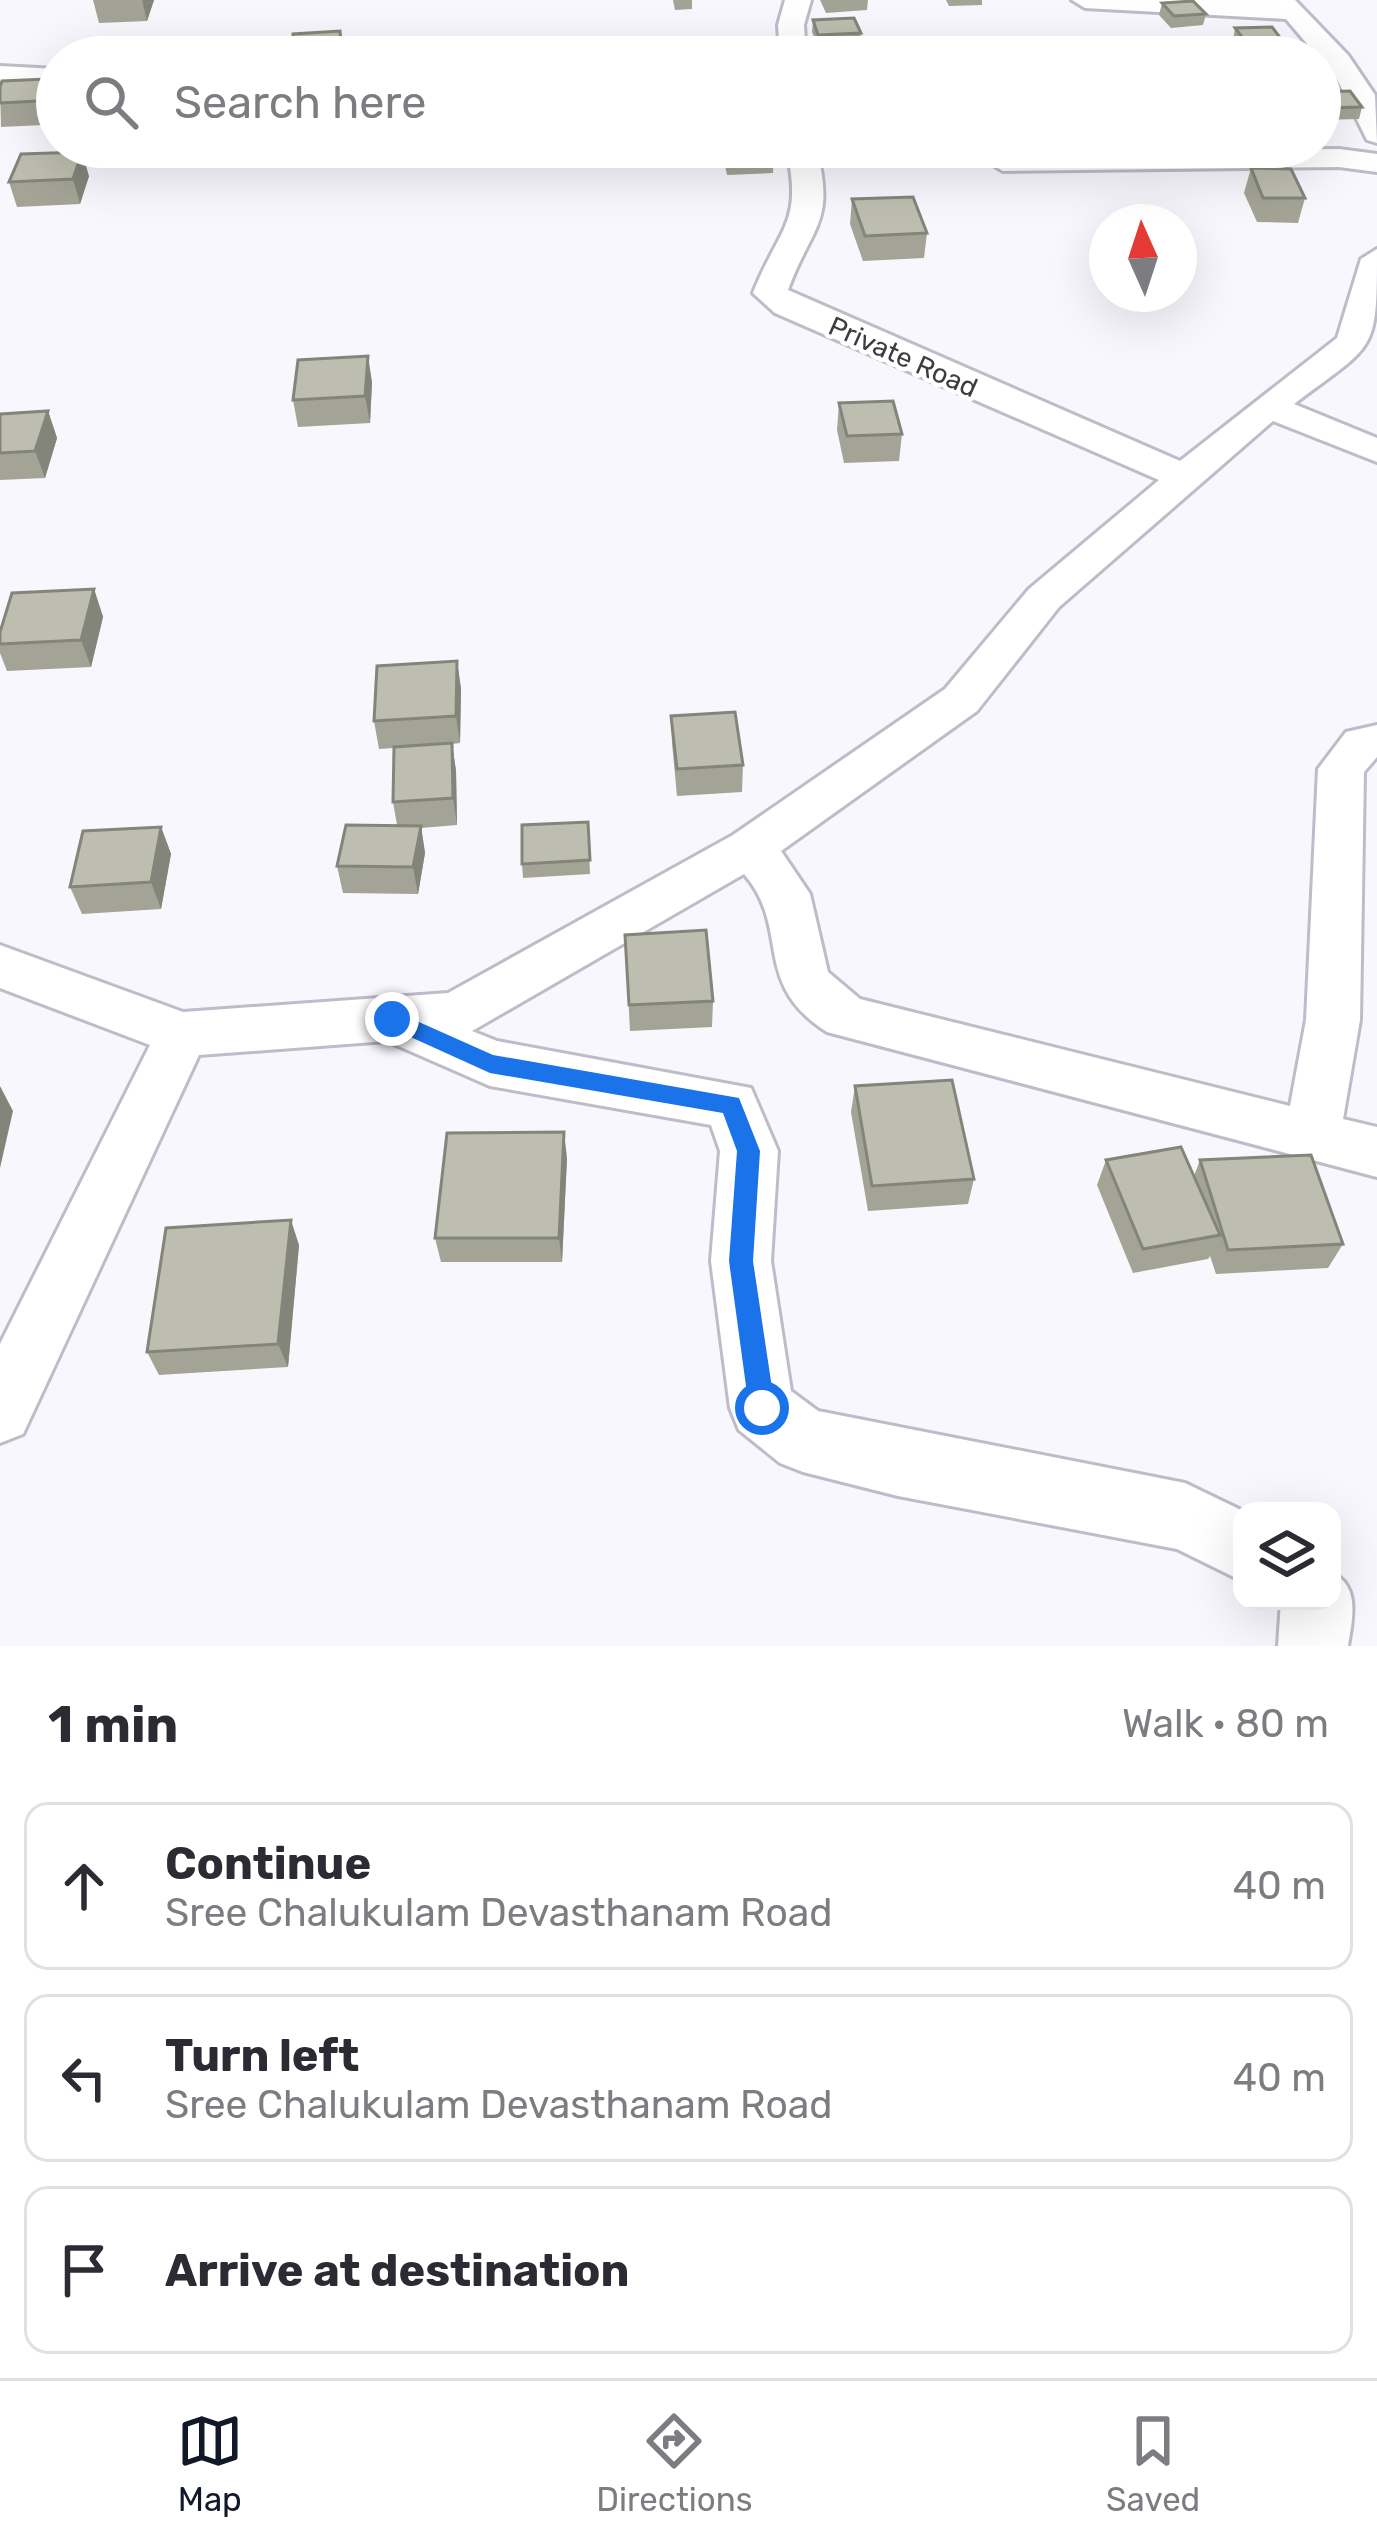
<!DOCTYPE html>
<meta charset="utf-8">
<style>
:root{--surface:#fff;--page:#f7f7f7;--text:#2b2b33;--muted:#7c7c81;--line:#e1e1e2;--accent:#111827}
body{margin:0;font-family:Rubik,sans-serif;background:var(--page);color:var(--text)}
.controls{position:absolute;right:36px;bottom:36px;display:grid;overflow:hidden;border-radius:24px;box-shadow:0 12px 48px #0002}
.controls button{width:108px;height:108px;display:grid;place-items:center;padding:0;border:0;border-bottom:3px solid var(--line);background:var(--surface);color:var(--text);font:60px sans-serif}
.compass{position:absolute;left:1089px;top:204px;width:108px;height:108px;border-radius:50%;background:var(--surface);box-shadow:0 12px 48px #0002;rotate:357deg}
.stop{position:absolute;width:36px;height:36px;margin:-27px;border:9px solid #1a73e8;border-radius:50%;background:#fff}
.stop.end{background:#1a73e8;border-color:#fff;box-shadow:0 3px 12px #0008}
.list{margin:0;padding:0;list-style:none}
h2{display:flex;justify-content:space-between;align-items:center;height:156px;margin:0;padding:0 48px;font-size:51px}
h2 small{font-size:39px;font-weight:400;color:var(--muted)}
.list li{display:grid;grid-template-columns:78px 1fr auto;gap:36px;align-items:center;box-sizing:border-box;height:168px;margin:0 24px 24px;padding:0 24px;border:3px solid var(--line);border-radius:24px}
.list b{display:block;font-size:45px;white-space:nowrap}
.list p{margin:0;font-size:39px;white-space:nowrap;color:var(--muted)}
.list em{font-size:39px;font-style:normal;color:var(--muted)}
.icon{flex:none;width:66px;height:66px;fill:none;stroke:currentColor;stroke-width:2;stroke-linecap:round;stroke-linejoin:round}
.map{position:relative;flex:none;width:1377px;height:1646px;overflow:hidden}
.search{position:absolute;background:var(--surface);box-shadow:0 12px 48px #0002;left:36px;right:36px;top:36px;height:132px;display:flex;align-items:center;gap:30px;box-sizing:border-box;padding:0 42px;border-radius:66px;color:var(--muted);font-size:45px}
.sheet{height:732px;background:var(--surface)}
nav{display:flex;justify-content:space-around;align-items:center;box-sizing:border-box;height:168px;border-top:3px solid var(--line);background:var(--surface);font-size:33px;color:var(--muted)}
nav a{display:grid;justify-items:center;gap:6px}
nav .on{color:var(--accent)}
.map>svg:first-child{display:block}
</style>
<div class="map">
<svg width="1377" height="1646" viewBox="0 0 1377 1646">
<rect width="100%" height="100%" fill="#f8f7fd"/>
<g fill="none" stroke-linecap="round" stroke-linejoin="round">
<defs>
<g id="minor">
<polygon points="785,0 811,0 804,25 806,57 780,57 778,25"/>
<polygon points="1072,0 1295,0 1348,55 1375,95 1377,143 1367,140 1337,79 1286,19 1085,8"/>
<polygon points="0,66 57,69 57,85 0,82"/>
<path d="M786 147H816C836 224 812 224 788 290L1180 461 1337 338 1361 259 1377 249C1377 355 1376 342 1294 404L1377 438V462L1273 421 1059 607 977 711 781 851 810 894 828 972 860 999 1290 1106 1306 1020 1318 769 1346 732 1377 725V757L1364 772 1360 1020 1343 1119 1377 1127V1177L827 1032C750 983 792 929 744 874L472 1031 497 1041 751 1088 778 1151 771 1261 791 1391 818 1411 1185 1483 1243 1511 1242 1581 1177 1549 898 1496 803 1472 780 1463 739 1430 730 1408 711 1261 720 1151 711 1125 490 1086 387 1041 199 1055 23 1434 0 1443V1344L150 1045 0 988V945L183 1012 448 993 733 835 945 689 1029 589 1159 480 775 313 753 293C779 227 804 224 786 147Z"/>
<polygon points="1339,149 1377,154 1377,172 1339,167 1003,171 988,162 1003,153"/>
<path d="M1332 1573C1361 1586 1352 1621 1348 1646H1278L1281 1601H1332Z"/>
</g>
</defs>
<use href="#minor" stroke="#bfbcca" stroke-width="6"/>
<use href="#minor" fill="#fff" fill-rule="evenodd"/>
</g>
<g fill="#a3a396">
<polygon points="93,0 154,0 147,21 99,23"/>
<polygon points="673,0 692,0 692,9 675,10"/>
<polygon points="820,0 868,0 867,10 826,13"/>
<polygon points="946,0 982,0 982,5 949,6"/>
<polygon points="1162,3 1206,14 1203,25 1171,28 1159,15"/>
<polygon points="813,20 861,33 860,45 818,46 812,32"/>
<polygon points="1235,28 1285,44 1282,56 1245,57 1233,40"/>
<polygon points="340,31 344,57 294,57 293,34"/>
<polygon points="46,79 52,103 44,125 1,127 0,87"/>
<polygon points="1320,92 1362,107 1359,119 1320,120"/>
<polygon points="721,147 774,147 773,173 727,175"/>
<polygon points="1251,168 1305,198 1298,223 1257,222 1244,193"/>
<polygon points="89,176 80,204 17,207 9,182"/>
<polygon points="852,199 927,233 924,258 863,261 850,224"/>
<polygon points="372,382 370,423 298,427 293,400"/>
<polygon points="839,403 902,434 899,461 844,463 837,430"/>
<polygon points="48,411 57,438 45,478 0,480 0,414"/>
<polygon points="94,589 103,617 91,667 7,671 0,653 0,632"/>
<polygon points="457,661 461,689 460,743 452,744 456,771 457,825 421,828 425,853 418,894 343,893 337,866 397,825 393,802 394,748 379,749 374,721"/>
<polygon points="671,716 743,765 742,792 677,796 672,743"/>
<polygon points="588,822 590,874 523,878 522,864"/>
<polygon points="161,827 171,854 161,909 82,914 70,887"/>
<polygon points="625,935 713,1001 712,1027 630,1031"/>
<polygon points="855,1086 974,1179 968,1204 868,1211 851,1112"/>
<polygon points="567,1158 562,1262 441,1262 435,1238"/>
<polygon points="1106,1160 1194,1176 1200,1160 1343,1244 1328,1268 1216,1274 1210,1256 1208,1259 1133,1273 1097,1185"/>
<polygon points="299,1245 288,1367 159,1375 147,1352"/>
</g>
<g fill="#84857a">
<polygon points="142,0 154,0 147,21"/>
<polygon points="46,79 52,103 44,125 37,101"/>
<polygon points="82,152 89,176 80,204 73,179"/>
<polygon points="368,356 372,382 370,423 365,396"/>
<polygon points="48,411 57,438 45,478 35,451"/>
<polygon points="94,589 103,617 91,667 81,640"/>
<polygon points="457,661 461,689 460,743 456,716"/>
<polygon points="452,743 456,771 457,825 453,798"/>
<polygon points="421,826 425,853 418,894 413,867"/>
<polygon points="161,827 171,854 161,909 151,882"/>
<polygon points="0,1086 13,1111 0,1168"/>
<polygon points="564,1132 567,1158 562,1262 559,1238"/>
<polygon points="291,1220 299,1245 288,1367 278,1344"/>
</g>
<g fill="#bdbeaf" stroke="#84857a" stroke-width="3">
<polygon points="1193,1 1206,14 1174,16 1162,3"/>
<polygon points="854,18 861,33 818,35 813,20"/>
<polygon points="1272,27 1285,44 1248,45 1235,28"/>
<polygon points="340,31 342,52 293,55 293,34"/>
<polygon points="46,79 37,101 0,103 0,87 2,81"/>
<polygon points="1350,91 1362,107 1322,108 1320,106 1320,92"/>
<polygon points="726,147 774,147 774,149 727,151"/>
<polygon points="82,152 73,179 9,182 21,154"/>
<polygon points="1251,168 1291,169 1305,198 1263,198"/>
<polygon points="913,197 927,233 865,236 852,199"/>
<polygon points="368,356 365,396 293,400 298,360"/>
<polygon points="893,401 902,434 847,436 839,403"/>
<polygon points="48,411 35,451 0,453 0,414"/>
<polygon points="94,589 81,640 0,644 0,632 12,593"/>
<polygon points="457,661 456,716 374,721 377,666"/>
<polygon points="735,712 743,765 677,769 671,716"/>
<polygon points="452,743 453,798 393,802 394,747"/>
<polygon points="588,822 590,860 522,864 522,825"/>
<polygon points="346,825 421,826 413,867 337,866"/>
<polygon points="161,827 151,882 70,887 83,831"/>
<polygon points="706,930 713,1001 629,1005 625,935"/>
<polygon points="952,1080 974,1179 872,1186 855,1086"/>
<polygon points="564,1132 559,1238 435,1238 447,1133"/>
<polygon points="1181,1147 1220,1235 1143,1249 1106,1160"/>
<polygon points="1311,1155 1343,1244 1228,1250 1200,1160"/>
<polygon points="291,1220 278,1344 147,1352 166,1228"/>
</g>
<polygon fill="#1a73e8" points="392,1010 493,1055 739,1098 760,1151 753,1261 775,1408 772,1417 762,1421 753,1417 749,1408 729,1261 737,1151 723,1113 490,1073 384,1025 381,1019"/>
<g text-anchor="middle" stroke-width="9" stroke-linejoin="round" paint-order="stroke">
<g font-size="27" fill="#3d3c41" stroke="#fff">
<text transform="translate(903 357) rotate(24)" y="9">Private Road</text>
</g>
</g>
</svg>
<div class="controls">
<button><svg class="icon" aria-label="layers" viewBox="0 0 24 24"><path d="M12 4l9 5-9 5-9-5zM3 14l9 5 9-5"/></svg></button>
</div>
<svg class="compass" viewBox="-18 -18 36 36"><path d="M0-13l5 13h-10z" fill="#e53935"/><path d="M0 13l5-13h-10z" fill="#7c7c81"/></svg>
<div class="stop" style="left:762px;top:1408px"></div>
<div class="stop end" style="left:392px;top:1019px"></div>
<div class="search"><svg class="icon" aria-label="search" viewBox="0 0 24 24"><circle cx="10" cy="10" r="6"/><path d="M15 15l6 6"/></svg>Search here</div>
</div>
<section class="sheet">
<h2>1 min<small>Walk · 80 m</small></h2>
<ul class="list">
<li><svg class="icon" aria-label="ahead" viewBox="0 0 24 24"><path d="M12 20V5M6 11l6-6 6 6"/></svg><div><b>Continue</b><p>Sree Chalukulam Devasthanam Road</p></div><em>40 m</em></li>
<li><svg class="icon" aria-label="left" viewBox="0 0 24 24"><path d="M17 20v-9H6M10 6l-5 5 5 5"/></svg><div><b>Turn left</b><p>Sree Chalukulam Devasthanam Road</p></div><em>40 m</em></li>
<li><svg class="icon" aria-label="arrive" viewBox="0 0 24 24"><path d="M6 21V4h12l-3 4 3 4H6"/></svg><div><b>Arrive at destination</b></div></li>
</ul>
</section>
<nav>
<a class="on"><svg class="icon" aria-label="map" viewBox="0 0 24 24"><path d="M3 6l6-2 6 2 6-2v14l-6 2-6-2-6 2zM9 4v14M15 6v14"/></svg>Map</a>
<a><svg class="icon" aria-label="directions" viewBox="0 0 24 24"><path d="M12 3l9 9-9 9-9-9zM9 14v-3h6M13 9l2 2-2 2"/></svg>Directions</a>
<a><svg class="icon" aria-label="saved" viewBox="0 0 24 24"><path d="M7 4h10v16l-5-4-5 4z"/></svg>Saved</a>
</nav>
